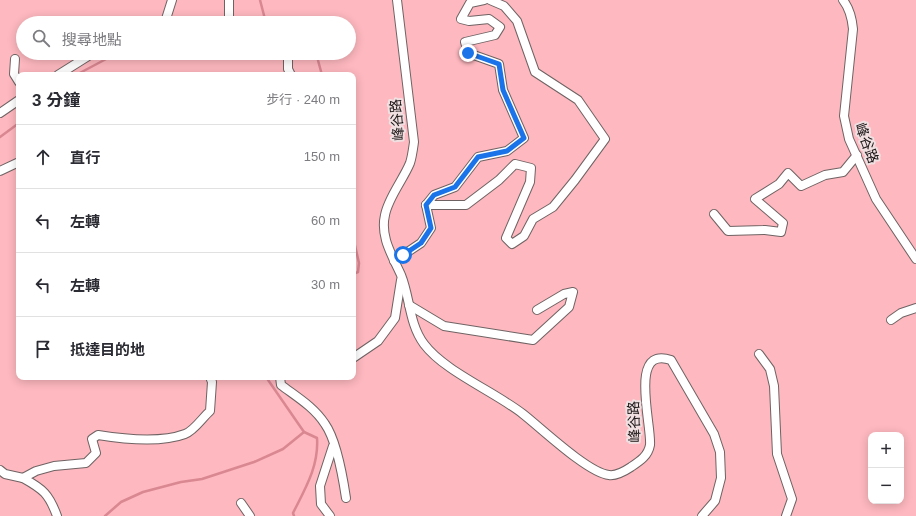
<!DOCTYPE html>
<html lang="zh-TW">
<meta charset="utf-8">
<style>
:root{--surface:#fff;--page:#f2f2f3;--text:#2b2b33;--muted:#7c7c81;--line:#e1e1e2}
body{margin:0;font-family:Helvetica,"Noto Sans TC",sans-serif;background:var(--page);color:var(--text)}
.controls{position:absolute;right:12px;bottom:12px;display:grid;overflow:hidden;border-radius:8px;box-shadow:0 2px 10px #0003}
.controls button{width:36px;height:36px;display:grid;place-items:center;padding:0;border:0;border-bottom:1px solid var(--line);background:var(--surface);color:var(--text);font:20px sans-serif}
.stop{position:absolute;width:12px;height:12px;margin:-9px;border:3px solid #1a73e8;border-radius:50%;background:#fff}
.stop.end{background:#1a73e8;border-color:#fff;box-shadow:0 1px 4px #0008}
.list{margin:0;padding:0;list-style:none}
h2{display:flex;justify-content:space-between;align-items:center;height:52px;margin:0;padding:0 16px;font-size:17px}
h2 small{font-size:13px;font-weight:400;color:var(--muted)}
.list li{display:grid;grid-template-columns:26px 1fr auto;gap:12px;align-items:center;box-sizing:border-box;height:64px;padding:0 16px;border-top:1px solid var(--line)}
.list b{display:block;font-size:15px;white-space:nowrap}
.list em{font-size:13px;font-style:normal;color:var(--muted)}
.icon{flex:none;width:22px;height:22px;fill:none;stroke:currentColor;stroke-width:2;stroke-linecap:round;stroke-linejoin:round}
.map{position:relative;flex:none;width:916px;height:516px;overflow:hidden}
.search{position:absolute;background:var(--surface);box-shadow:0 2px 10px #0003;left:16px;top:16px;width:340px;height:44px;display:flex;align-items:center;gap:10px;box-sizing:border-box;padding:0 14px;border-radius:22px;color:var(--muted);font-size:15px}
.panel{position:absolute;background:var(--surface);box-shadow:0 2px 10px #0003;left:16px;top:72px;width:340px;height:308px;border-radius:8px}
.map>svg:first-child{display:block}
</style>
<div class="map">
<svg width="916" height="516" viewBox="0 0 916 516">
<rect width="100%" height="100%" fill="#f0e0e2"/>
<path fill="#feb8bf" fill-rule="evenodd" d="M0 0H916V516H0ZM23 23H349V53H23ZM19 75H353V377H19ZM871 435H901V501H871Z"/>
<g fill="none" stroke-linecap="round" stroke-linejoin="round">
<g stroke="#d98791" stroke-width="2.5">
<polyline points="260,0 266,23 297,20 307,23"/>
<polyline points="316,53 322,75"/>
<polyline points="76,75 108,58 157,53"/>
<polyline points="0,137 19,123"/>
<polyline points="353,237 359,263 358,272 353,274"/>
<polyline points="353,334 353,337"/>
<polyline points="105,516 121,502 143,492 181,482 202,479 254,462 283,449 304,432 266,377"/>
<path d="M294 516 293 513C305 489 319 466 317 438L304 432"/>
</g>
<defs>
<g id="minor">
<path d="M397 0 414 142C413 149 412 157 410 163 403 180 388 198 385 215 380 237 392 255 401 275 410 297 409 324 424 344 444 371 495 392 523 414 541 428 588 473 609 475 616 476 625 471 631 467 640 461 648 456 650 445 652 425 628 345 671 360L714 434 720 452 721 478 715 501 702 516"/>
<path d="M843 0C850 9 852 18 853 29L844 116 849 139 876 199 916 259"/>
<polyline points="161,23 166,19 172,0"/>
<polyline points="229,23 229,0"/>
<polyline points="288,53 288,69 291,75"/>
<polyline points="15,59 14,74 19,82"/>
<polyline points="58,75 93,53"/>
<polyline points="0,113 19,100"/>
<polyline points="0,171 19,162"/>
<polyline points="426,205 466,205 499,180 515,164 531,168 530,182 506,238 512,244 524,236 533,219 553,207 575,180 605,139 578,100 535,72 517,21 504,6 490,0"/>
<polyline points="426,205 434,195 455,187 478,157 507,151 524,138 503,90 499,64 468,53 465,42 495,35 500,27 489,19 469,21 461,19 470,3 484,0"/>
<polyline points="714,214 728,231 765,230 781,232 783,223 755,199 779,184 788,173 801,186 825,175 843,172 857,155"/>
<polyline points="394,261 421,243 431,228 426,205"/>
<polyline points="409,305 444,326 533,340 569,307 573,292 564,294 537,310"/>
<polyline points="891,320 901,313 916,308"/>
<polyline points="759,354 770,369 774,386 777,454 792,499 786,516"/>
<polyline points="353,358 378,341 395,318 401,280"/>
<path d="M280 377 281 385C297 397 314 407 325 424 337 441 343 478 346 498"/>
<polyline points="0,470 5,474 23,478"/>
<polyline points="241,503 250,516"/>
<path d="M57 516C49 494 43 489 23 478L36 471 54 466 86 463 96 453 92 439 98 435C123 439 161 443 185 434 194 431 203 417 210 411L212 382 210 377"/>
<polyline points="330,516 321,504 320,486 333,446"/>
</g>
</defs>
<use href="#minor" stroke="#6f6263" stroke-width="10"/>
<use href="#minor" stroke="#fff" stroke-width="8"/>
</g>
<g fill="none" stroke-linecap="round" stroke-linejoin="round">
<polyline stroke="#1a73e8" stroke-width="5" points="403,255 421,243 431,228 426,205 434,195 455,187 478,157 507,151 524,138 503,90 499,64 468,53"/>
</g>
<g text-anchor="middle" stroke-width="4" stroke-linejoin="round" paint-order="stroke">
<g font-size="14" fill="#1b1516" stroke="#f0e0e2">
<text transform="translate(397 120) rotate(-95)" y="5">峰谷路</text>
<text transform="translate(867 143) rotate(70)" y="5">峰谷路</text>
<text transform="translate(634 422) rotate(-92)" y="5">峰谷路</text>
</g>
</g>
</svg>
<div class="controls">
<button>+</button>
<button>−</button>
</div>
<div class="stop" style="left:403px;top:255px"></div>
<div class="stop end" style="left:468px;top:53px"></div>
<div class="search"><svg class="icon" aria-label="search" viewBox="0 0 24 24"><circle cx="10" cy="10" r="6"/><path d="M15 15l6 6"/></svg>搜尋地點</div>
<section class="panel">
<h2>3 分鐘<small>步行 · 240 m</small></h2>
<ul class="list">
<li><svg class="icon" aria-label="ahead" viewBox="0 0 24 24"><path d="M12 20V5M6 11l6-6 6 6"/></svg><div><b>直行</b></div><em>150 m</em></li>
<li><svg class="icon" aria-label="left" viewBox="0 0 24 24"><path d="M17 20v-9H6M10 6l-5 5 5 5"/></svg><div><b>左轉</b></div><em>60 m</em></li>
<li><svg class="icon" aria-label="left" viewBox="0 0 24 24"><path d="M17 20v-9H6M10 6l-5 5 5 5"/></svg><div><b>左轉</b></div><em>30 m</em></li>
<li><svg class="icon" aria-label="arrive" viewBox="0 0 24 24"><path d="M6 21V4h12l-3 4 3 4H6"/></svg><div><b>抵達目的地</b></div></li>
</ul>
</section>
</div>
